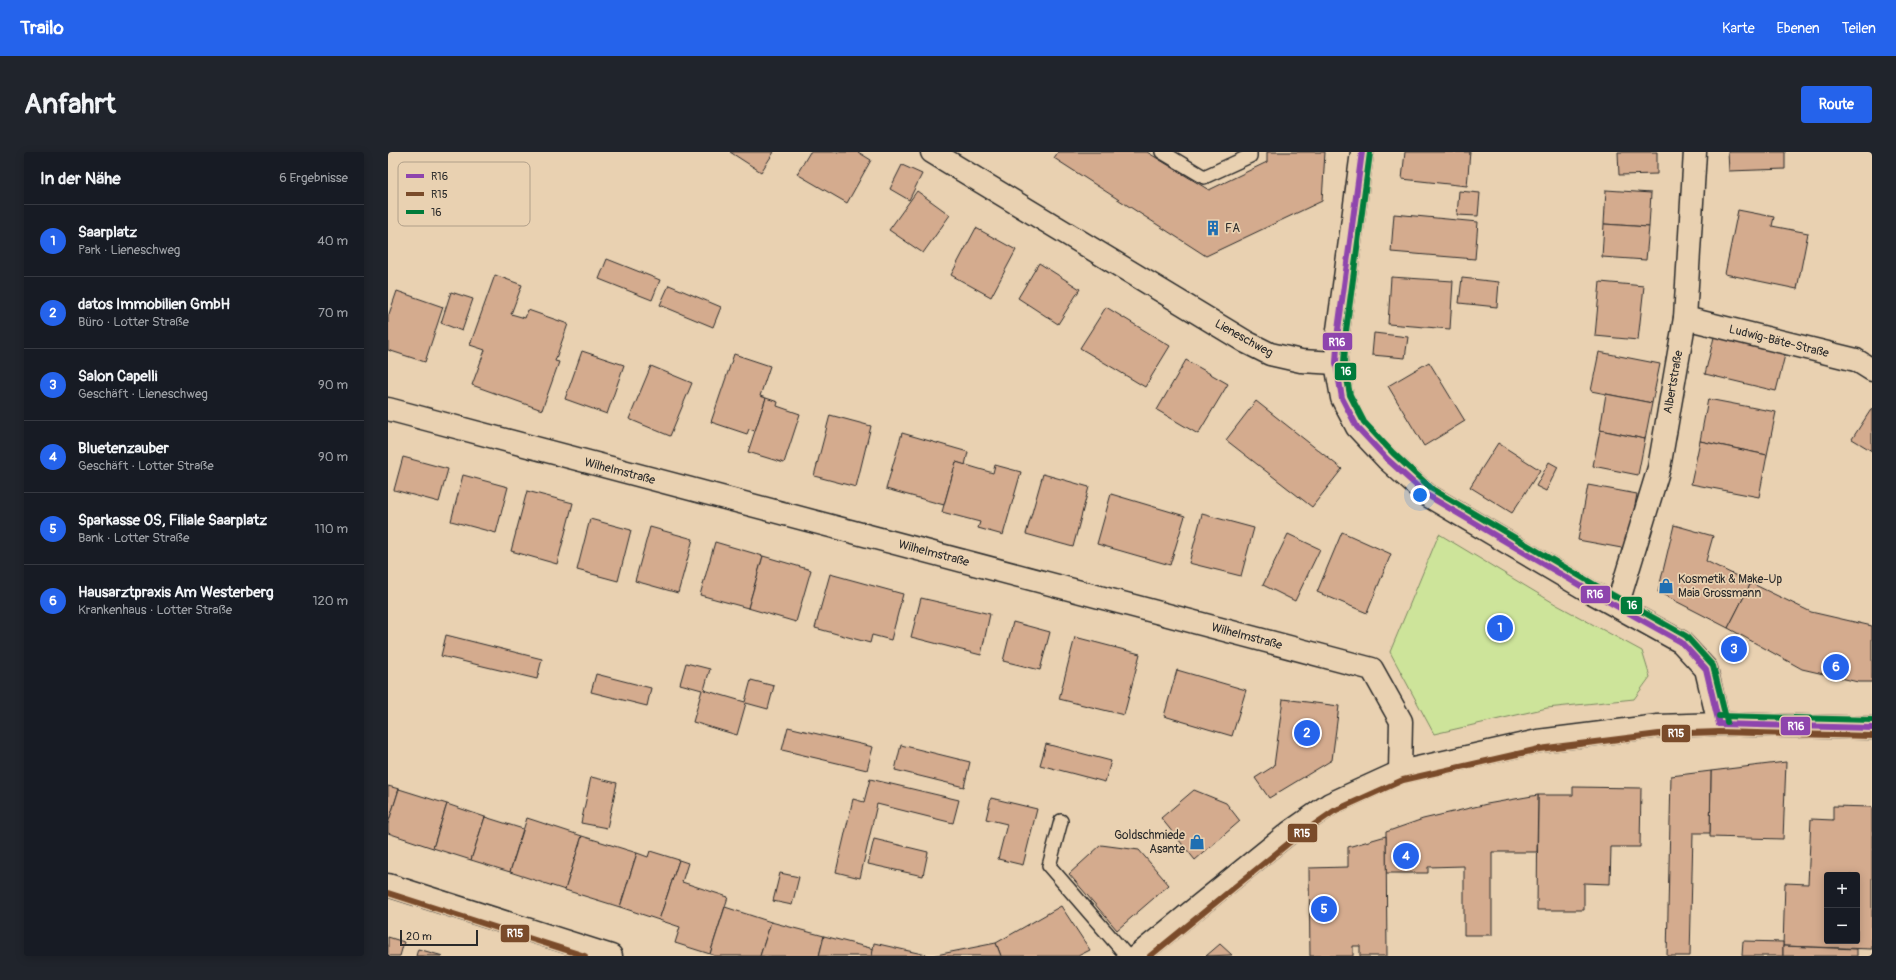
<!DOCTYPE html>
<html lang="de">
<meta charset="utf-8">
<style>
:root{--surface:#171b24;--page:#20242c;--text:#f1f3f6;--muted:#9ea1a6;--line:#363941;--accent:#2563eb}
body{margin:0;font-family:Pangolin,sans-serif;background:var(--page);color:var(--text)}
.controls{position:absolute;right:12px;bottom:12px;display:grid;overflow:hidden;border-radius:4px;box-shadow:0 2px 10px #0003}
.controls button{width:36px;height:36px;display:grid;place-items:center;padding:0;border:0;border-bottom:1px solid var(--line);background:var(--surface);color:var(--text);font:20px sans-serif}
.scale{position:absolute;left:12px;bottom:10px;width:78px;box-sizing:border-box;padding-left:4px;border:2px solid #2b2b2b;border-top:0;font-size:11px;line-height:14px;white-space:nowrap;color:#2b2b2b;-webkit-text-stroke:3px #e9d1b1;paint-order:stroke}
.you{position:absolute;left:1032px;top:343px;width:14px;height:14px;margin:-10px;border:3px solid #fff;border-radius:50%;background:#1a73e8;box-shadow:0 0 0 6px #1a73e833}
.badge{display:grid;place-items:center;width:26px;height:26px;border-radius:50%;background:var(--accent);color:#fff;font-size:13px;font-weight:700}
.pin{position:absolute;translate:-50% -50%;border:2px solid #fff;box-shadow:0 1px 4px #0006}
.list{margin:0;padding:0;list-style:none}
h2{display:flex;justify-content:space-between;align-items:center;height:52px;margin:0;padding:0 16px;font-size:17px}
h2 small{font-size:13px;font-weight:400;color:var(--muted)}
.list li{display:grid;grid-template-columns:26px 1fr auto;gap:12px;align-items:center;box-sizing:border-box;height:72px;padding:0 16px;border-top:1px solid var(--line)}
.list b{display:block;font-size:15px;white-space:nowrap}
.list p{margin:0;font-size:13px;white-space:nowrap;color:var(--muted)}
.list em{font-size:13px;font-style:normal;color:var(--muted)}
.map{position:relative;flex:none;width:1484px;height:804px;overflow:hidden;border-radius:4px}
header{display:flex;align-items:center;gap:24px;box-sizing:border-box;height:56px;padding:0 20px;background:var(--accent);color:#fff}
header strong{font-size:19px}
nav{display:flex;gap:22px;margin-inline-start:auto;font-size:14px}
.intro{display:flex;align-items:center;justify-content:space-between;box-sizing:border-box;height:96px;padding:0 24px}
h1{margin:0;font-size:28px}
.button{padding:10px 18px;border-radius:4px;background:var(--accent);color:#fff;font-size:14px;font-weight:700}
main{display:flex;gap:24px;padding:0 24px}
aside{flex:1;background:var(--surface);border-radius:4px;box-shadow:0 2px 10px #0003}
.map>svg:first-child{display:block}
</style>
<header>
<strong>Trailo</strong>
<nav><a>Karte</a><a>Ebenen</a><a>Teilen</a></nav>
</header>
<div class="intro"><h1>Anfahrt</h1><a class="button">Route</a></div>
<main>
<aside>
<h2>In der Nähe<small>6 Ergebnisse</small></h2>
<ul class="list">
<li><span class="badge">1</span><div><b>Saarplatz</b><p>Park · Lieneschweg</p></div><em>40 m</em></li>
<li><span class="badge">2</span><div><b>datos Immobilien GmbH</b><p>Büro · Lotter Straße</p></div><em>70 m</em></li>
<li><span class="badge">3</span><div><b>Salon Capelli</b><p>Geschäft · Lieneschweg</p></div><em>90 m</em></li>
<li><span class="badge">4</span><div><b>Bluetenzauber</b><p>Geschäft · Lotter Straße</p></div><em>90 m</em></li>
<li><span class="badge">5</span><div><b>Sparkasse OS, Filiale Saarplatz</b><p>Bank · Lotter Straße</p></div><em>110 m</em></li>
<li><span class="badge">6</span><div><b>Hausarztpraxis Am Westerberg</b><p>Krankenhaus · Lotter Straße</p></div><em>120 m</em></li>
</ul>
</aside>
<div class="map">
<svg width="1484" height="804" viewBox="0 0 1484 804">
<rect width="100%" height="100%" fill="#e9d1b1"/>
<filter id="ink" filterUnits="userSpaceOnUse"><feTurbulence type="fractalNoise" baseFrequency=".025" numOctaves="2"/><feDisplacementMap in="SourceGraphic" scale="8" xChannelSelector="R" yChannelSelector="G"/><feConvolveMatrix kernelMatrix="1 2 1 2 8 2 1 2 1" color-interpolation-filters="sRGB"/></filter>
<g filter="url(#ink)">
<polygon fill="#cde49a" stroke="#7c8862" points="1051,382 1169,453 1254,499 1262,525 1246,547 1159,556 1046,582 1002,500"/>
<g fill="#d4ab8e" stroke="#2b2b2b" fill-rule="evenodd">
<polygon points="342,0 386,0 373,20"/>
<polygon points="422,0 470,0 483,8 459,51 409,22"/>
<polygon points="670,0 759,0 821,38 879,10 879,0 937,0 934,49 818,104 666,6"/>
<polygon points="1017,0 1082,0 1079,34 1014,27"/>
<polygon points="1230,0 1269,0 1269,22 1231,23"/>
<polygon points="1340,0 1397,0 1397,17 1341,19"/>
<polygon points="514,13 534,22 521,48 502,37"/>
<polygon points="1218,38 1263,41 1261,75 1216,72"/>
<polygon points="529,39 562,63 535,101 501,78"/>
<polygon points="1071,39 1092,41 1090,64 1069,63"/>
<polygon points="1350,58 1386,65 1384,74 1420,81 1409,137 1337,122"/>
<polygon points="1006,62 1090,70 1087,107 1003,100"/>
<polygon points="1216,72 1261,75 1258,108 1214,105"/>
<polygon points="588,76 628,98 603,145 563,123"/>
<polygon points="219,107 272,128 264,148 211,127"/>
<polygon points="651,111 692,137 670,172 630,146"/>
<polygon points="107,123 134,133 123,162 137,166 140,158 180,172 167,209 171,210 154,258 84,233 97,198 82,193"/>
<polygon points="1003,125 1065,129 1062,177 1000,172"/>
<polygon points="1074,126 1111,130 1109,155 1071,151"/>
<polygon points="1212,130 1256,134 1250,188 1207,184"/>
<polygon points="281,133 333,155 325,175 272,153"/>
<polygon points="9,139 55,155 37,210 0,198 0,165"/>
<polygon points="63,140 85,147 74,179 53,171"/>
<polygon points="718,155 782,194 757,235 692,196"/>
<polygon points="986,181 1020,185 1017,206 984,203"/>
<polygon points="1327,181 1398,199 1388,239 1317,222"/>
<polygon points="194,199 236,213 219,262 177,247"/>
<polygon points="1211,200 1272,212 1264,251 1203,239"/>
<polygon points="346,202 382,214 372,244 378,246 367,279 361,277 359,282 323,270"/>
<polygon points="798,208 840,232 810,282 769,258"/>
<polygon points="1041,210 1077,269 1036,294 1000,234"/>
<polygon points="263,214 304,231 282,284 241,267"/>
<polygon points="1218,242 1264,251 1257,287 1212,278"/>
<polygon points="378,246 390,250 389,254 412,262 396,311 360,300"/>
<polygon points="1320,247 1388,260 1379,303 1312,289"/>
<polygon points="868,249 954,317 924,355 838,288"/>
<polygon points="1484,256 1484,299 1464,287"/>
<polygon points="442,263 483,274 468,335 426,324"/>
<polygon points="1212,278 1257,287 1250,323 1205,314"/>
<polygon points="514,281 580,300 577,313 568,310 556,353 498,337"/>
<polygon points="1312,289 1379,303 1371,345 1303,332"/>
<polygon points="1110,291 1152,318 1124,361 1082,335"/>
<polygon points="15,305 60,317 51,350 6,338"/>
<polygon points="568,310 605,321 607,313 633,320 615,383 590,376 592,370 554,360"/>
<polygon points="1161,310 1170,315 1158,339 1148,334"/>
<polygon points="655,322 701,335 685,395 638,382"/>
<polygon points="75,323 120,335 108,381 63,369"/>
<polygon points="1200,333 1249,342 1239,397 1190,388"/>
<polygon points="139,339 185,351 169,412 123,399"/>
<polygon points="723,342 797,364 782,413 709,392"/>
<polygon points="814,362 866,376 853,424 801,411"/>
<polygon points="202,367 243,378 230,429 189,418"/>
<polygon points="1286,373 1325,384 1318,409 1363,431 1340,476 1270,440"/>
<polygon points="262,375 305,387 290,441 247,429"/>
<polygon points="954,380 1003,402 979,461 929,440"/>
<polygon points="900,382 932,397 907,449 875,433"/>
<polygon points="327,390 375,404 360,456 312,443"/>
<polygon points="375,404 423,418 408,470 360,456"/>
<polygon points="442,422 515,442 503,488 484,483 482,491 427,476"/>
<polygon points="1363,431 1423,460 1484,474 1484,530 1470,530 1414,517 1340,476"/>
<polygon points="533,446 602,462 593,503 523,485"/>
<polygon points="625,470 662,480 652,518 615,509"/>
<polygon points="58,483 154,507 149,527 53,504"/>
<polygon points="687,485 752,502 736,563 671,547"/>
<polygon points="298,511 322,517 316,538 357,550 363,528 386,534 380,557 358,551 349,583 305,570 314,538 292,532"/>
<polygon points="789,518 858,538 844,584 776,564"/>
<polygon points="208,522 263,536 259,554 203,540"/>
<polygon points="895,547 951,554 944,608 881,646 867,626 886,614"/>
<polygon points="400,575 485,595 479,618 394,598"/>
<polygon points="658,592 723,609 717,630 652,613"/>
<polygon points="513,593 582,610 576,635 507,618"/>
<polygon points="1398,610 1395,687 1322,685 1323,619"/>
<polygon points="1323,619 1322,681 1305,681 1302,804 1279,804 1283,624"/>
<polygon points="203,625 229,631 219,676 193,671"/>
<polygon points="482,627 571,648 565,671 489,652 472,726 448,720 465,647 476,650"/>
<polygon points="0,634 11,637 0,672"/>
<polygon points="1185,635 1253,636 1252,695 1223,695 1222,732 1196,731 1196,758 1149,758 1150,643 1185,643"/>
<polygon points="11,637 59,652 45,696 0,681 0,672"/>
<polygon points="806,638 838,651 852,669 807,708 773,666"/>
<polygon points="1150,643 1149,700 1104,700 1104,783 1076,783 1076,714 1040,715 1040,721 998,721 998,680 1035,667 1099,652"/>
<polygon points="603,646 649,657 635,713 610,707 619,672 598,667"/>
<polygon points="59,652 97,665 83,708 45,696"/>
<path d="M1445 654 1484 655V797L1395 794 1397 731 1420 732 1423 667 1445 668ZM1439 723H1469V789H1439Z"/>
<polygon points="97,665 135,677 122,720 83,708"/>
<polygon points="139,666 194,684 177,738 122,720"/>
<polygon points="194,684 249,701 232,755 177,738"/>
<polygon points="998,684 999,804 972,804 972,794 965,794 965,804 922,804 921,716 960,715 960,695"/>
<polygon points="486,687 540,700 535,724 480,712"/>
<polygon points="713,693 751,698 781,733 729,778 681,722"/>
<polygon points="262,699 291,708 271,768 232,755 249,701 260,705"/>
<polygon points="291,708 300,711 294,730 340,745 322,802 287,791 292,775 271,768"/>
<polygon points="392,721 411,725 404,753 385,749"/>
<polygon points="673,754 702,798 690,804 613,804 608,791"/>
<polygon points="337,755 383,770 372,804 328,804 322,802"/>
<polygon points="383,770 436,784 431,804 372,804"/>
<polygon points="436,784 486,797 484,804 431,804"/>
<polygon points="0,785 16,790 12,804 0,804"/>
<polygon points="1355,789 1395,790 1395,804 1354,804"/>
<polygon points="486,791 543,804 484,804"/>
<polygon points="608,791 613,804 543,804"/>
<polygon points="832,792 844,803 818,804"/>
<polygon points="1395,794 1469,797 1469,804 1395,804"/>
<polygon points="30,797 55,804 28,804"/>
</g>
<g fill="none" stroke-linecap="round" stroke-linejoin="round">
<defs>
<g id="lane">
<polyline points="774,0 816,25 862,4 862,0"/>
<polyline points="673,669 661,714 739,804"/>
</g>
<g id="street">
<polyline points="544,0 858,190 882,202 913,209 948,211"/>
<polyline points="974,0 950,178 948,211 954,246 969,275 999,307 1039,343 1203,440 1293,490 1318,517 1331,572"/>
<polyline points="1297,166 1468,208 1484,218"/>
<polyline points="0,257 984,517 1013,569 1012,620"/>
<polyline points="1229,454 1271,316 1297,166 1307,0"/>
</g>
<g id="secondary">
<polyline points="0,733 223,804"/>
<polyline points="749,804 902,680 942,652 1012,620 1150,589 1270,574 1331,572 1484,576"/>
</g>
</defs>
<use href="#lane" stroke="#2b2b2b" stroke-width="16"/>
<use href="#street" stroke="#2b2b2b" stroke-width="25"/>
<use href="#secondary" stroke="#2b2b2b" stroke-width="25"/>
<use href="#lane" stroke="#e9d1b1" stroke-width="13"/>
<use href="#street" stroke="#e9d1b1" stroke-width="22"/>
<use href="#secondary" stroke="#e9d1b1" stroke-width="22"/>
<defs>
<g id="bus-1">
<polyline points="974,0 950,178 948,211 954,246 969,275 999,307 1039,343 1203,440 1293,490 1318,517 1331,572"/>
<polyline points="1331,572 1484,576"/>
</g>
<g id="bus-2">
<polyline points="0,741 197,804"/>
<polyline points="762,804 907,686 946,659 1015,628 1151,597 1271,582 1331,580 1484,584"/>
</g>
<g id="bus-3">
<polyline points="982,1 958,179 956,211 962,243 976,270 1005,301 1044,337 1207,433 1298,484 1325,514 1339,570"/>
<polyline points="1331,564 1484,568"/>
</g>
</defs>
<use href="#bus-1" stroke="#e9d1b1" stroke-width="9"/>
<use href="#bus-2" stroke="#e9d1b1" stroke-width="9"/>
<use href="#bus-3" stroke="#e9d1b1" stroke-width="9"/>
<use href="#bus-1" stroke="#8e44ad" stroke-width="6"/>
<use href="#bus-2" stroke="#7a4b2a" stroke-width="6"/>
<use href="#bus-3" stroke="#007b3b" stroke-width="6"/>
</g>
</g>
<defs>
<symbol id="building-bare" viewBox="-9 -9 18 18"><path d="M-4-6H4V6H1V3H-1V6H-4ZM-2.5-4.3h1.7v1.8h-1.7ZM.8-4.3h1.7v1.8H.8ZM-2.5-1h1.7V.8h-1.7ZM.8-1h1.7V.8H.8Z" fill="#1f6fb2" stroke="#e9d1b1" stroke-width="2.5" paint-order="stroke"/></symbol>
<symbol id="shop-bare" viewBox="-9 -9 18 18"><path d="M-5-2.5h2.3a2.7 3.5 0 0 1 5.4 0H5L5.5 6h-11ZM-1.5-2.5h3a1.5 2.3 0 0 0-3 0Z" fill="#1f6fb2" stroke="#e9d1b1" stroke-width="2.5" paint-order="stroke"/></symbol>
</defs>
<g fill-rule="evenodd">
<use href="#building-bare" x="814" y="65" width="22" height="22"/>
<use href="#shop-bare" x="1267" y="423" width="22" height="22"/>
<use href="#shop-bare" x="798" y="679" width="22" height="22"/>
</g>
<g text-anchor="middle" stroke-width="3.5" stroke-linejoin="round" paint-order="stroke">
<g font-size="12" fill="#2b2b2b" stroke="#e9d1b1" text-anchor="start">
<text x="837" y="80">FA</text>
<text x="1290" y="431">Kosmetik &amp; Make-Up<tspan x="1290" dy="14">Maia Grossmann</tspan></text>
<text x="797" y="687" text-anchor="end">Goldschmiede<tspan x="797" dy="14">Asante</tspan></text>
</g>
<g font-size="12" fill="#2b2b2b" stroke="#e9d1b1">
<text transform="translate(856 186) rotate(29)" y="4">Lieneschweg</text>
<text transform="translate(1391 189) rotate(14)" y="4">Ludwig-Bäte-Straße</text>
<text transform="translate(1285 230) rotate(-80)" y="4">Albertstraße</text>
<text transform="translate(232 319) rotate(15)" y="4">Wilhelmstraße</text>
<text transform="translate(546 401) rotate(15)" y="4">Wilhelmstraße</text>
<text transform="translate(859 484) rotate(15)" y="4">Wilhelmstraße</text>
</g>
</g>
<rect x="10" y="10" width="132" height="64" rx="6" fill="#e9d1b1" stroke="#b09f89" stroke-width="1"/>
<rect x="18" y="22" width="18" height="4" fill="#8e44ad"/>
<rect x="18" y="40" width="18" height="4" fill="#7a4b2a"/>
<rect x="18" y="58" width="18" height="4" fill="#007b3b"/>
<g font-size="11" fill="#2b2b2b">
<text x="43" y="28">R16</text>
<text x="43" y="46">R15</text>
<text x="43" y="64">16</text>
</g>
<g stroke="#e9d1b1" stroke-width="1.5">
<rect x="934" y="180" width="31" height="19" rx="4" fill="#8e44ad"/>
<rect x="946" y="210" width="23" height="19" rx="4" fill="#007b3b"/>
<rect x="1192" y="433" width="31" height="19" rx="4" fill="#8e44ad"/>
<rect x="1232" y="444" width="23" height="19" rx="4" fill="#007b3b"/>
<rect x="1392" y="564" width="31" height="20" rx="4" fill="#8e44ad"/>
<rect x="1273" y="572" width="30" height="19" rx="4" fill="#7a4b2a"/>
<rect x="899" y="671" width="31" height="20" rx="4" fill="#7a4b2a"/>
<rect x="112" y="772" width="30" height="19" rx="4" fill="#7a4b2a"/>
</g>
<g font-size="11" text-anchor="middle" font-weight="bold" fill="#fff">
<text x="949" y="194">R16</text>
<text x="958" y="223">16</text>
<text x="1207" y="446">R16</text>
<text x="1244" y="457">16</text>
<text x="1408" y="578">R16</text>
<text x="1288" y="585">R15</text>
<text x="914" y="685">R15</text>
<text x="127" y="785">R15</text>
</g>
</svg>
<div class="controls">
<button>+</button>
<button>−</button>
</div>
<div class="scale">20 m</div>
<div class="you"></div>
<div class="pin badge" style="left:1112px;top:476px">1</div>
<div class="pin badge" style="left:919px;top:581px">2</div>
<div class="pin badge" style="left:1346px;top:497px">3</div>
<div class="pin badge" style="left:1018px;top:704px">4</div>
<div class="pin badge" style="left:936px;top:757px">5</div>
<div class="pin badge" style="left:1448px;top:515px">6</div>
</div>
</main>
